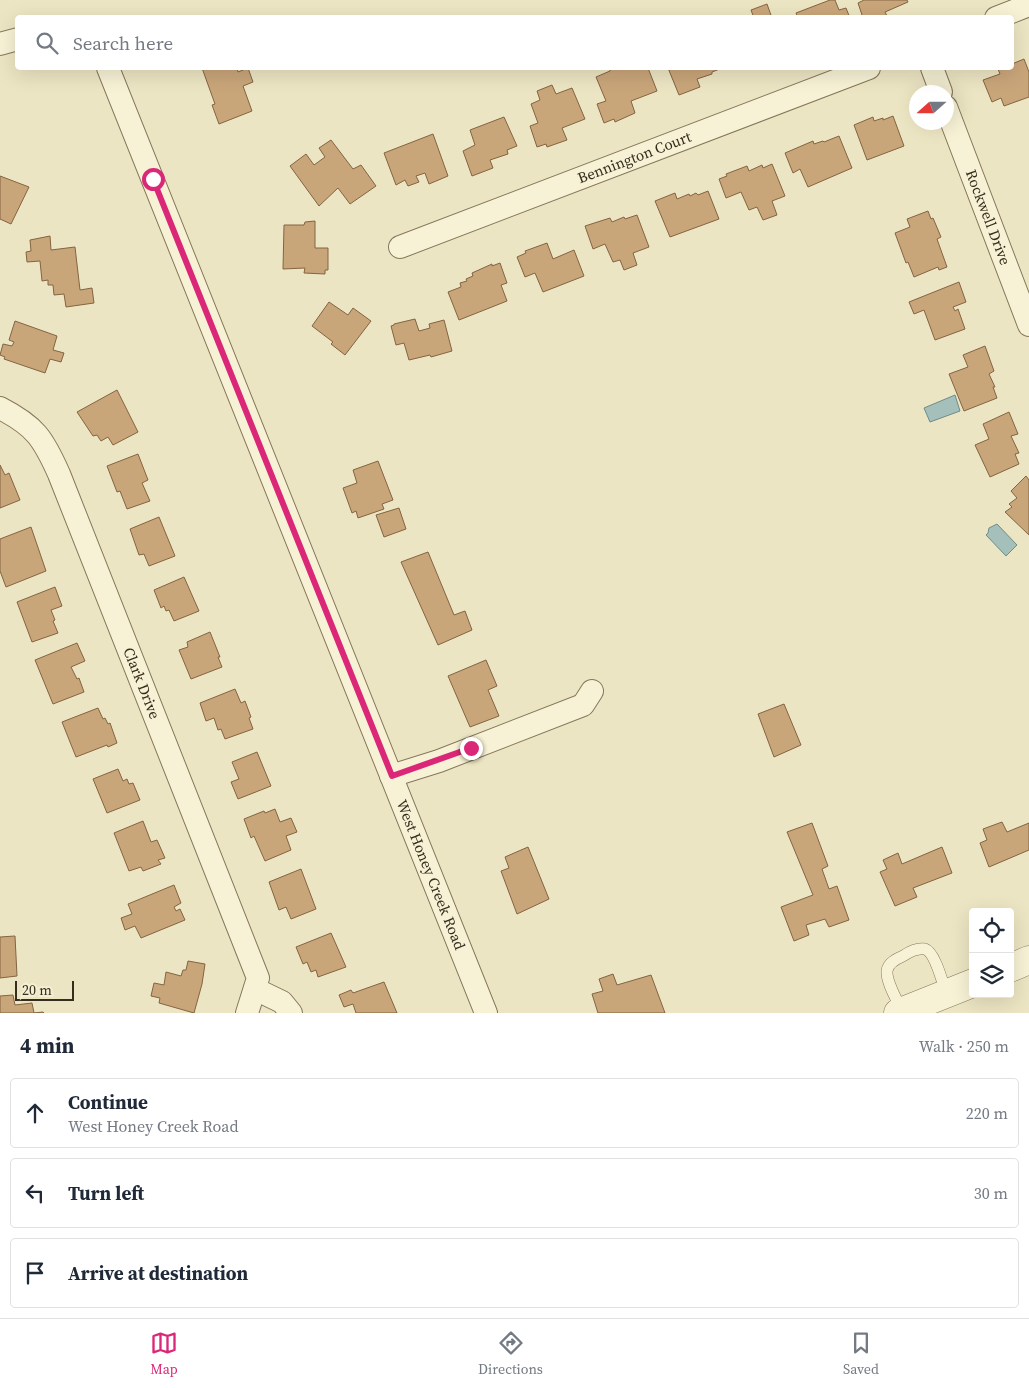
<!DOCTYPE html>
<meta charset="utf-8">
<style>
:root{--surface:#fff;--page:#f2f2f3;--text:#1f2937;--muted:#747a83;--line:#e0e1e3;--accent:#db2777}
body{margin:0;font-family:"Source Serif 4",serif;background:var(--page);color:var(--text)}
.controls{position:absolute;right:15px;bottom:15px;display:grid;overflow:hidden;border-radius:5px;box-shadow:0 5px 20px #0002}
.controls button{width:45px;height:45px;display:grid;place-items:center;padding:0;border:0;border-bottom:1px solid var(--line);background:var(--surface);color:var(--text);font:25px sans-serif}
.compass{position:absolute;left:909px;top:85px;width:45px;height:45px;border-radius:50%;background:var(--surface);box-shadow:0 5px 20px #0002;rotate:249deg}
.scale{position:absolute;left:15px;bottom:12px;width:59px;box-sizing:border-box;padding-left:5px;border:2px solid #362d1e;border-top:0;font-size:14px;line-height:18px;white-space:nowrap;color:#362d1e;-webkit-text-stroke:4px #f4eed2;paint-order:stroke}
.stop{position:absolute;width:15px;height:15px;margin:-11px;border:4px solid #db2777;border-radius:50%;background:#fff}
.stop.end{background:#db2777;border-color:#fff;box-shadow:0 1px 5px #0008}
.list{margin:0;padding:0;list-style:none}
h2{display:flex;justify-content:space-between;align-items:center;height:65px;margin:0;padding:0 20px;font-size:21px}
h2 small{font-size:16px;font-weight:400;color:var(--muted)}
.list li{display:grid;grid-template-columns:32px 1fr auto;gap:15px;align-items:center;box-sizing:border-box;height:70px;margin:0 10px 10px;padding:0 10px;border:1px solid var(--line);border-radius:5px}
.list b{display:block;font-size:19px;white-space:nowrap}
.list p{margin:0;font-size:16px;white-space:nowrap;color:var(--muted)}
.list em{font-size:16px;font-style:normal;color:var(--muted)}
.icon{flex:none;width:28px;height:28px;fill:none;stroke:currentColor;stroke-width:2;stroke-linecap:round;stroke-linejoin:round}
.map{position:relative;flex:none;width:1029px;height:1013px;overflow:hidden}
.search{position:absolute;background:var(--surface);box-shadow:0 5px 20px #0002;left:15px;right:15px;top:15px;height:55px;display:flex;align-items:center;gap:12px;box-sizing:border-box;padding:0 18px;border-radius:5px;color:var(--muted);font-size:19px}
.sheet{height:305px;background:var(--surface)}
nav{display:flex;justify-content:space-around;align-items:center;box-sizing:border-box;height:70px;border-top:1px solid var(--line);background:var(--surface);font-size:14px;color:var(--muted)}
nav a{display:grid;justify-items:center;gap:2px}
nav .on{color:var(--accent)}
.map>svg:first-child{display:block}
</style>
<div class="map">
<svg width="1029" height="1013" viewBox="0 0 1029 1013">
<rect width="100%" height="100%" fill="#ece5c3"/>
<g fill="#a5bfbb" stroke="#6c8d89">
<polygon points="955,395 960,411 930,422 924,408"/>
<polygon points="997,524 1017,545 1006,556 986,535 988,533 989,528"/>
</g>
<g fill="#c9a57a" stroke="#846441">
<polygon points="830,0 835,0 839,10 846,8 850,18 798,18 796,13"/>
<polygon points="864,0 907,0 908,2 885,12 887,16 863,18 858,3"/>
<polygon points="767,4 772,18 754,18 751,10"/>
<polygon points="1024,59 1029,72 1029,97 1004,106 1001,98 992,102 983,80 1000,74 998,69 1012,68 1012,64"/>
<polygon points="202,68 237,68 238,72 248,68 253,82 243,86 252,111 219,124 212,105 215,104"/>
<polygon points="610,68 648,68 657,91 631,101 635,113 615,122 614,119 604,123 597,104 606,101 596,77 610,71"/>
<polygon points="668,68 722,68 712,72 712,74 697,79 700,87 679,95"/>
<polygon points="552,85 556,94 572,88 585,119 562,128 567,140 547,147 546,144 537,147 530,126 538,123 531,104 540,100 537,91"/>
<polygon points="893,116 904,146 867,160 854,125 873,117 874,121 883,118 883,120"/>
<polygon points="504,117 517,146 507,150 508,154 490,160 493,168 472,176 463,151 475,145 470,130"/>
<polygon points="433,134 448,176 429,184 425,173 416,176 419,182 408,186 405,180 396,185 384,153"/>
<polygon points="839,136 852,168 808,187 800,169 793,173 785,153 813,141 814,144 823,141 824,142"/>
<polygon points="331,140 353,169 361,165 376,186 350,204 338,188 319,206 290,166 306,154 314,165 325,157 319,148"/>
<polygon points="772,164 785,196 772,201 777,215 763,220 757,207 749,210 741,192 726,198 719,179 727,176 726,174 747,166 749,171 762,165 763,168"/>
<polygon points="0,176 29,187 11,224 0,219"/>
<polygon points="708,191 719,219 670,237 655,201 675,193 677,199 689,194 690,196 696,193 698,195"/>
<polygon points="928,211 931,219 933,218 941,237 937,239 947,267 939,270 938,267 914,277 908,262 906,263 895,233 910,227 907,219"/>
<polygon points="637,215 649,247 633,253 637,265 624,270 620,260 613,262 605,244 593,249 585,226 610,218 612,222 624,217 625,219"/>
<polygon points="315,221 315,248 328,248 328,270 325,270 325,274 304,273 305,268 283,269 284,225 304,225 305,222"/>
<polygon points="50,236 51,250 75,247 80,290 92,288 94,303 66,307 64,294 54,295 53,285 48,285 48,280 42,281 40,261 27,262 26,252 31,251 30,240"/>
<polygon points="547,243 553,259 574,250 584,276 543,292 535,273 525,277 517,257 526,253 525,251"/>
<polygon points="500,263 507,283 501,285 507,301 459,320 448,292 461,287 460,283 467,281 466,279 473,276 472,273 492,264 492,266"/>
<polygon points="959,282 966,302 953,307 955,311 958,309 965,329 935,340 924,310 914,314 909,302"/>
<polygon points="329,302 348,315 353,308 371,321 345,355 331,344 333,342 312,326"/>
<polygon points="415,319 419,331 430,328 429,324 444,320 452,351 431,357 430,355 409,360 404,343 396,345 391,326 394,325 394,324"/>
<polygon points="15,321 57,336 53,350 64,353 61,362 50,359 45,373 4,359 5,357 0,355 3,344 12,346 14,342 9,340"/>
<polygon points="985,346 994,371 989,374 995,387 993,387 997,398 964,411 949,374 968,367 963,355"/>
<polygon points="117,390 138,432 113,445 108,437 101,441 97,435 93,436 77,412"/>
<polygon points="1009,412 1018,434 1011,436 1019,453 1015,454 1019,464 990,477 975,445 989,439 983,424"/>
<polygon points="138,454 148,480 142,483 150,501 127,509 120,491 117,492 107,466"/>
<polygon points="378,461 393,500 382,504 384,509 358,518 356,511 352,513 343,488 357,483 353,470"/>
<polygon points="0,465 5,475 9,473 20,500 0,508"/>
<polygon points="1026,476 1029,480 1029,535 1005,512 1012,507 1009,504 1017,498 1011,491"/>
<polygon points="399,508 406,529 384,537 376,515"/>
<polygon points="159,517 175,556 149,566 144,554 139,555 130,529"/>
<polygon points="31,527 46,571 6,587 0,571 0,539"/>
<polygon points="428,552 454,615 465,611 472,630 438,645 401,562"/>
<polygon points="184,577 199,611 174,621 169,610 166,611 164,606 161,608 154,590"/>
<polygon points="55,587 62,606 51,610 55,620 53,621 58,633 32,642 17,602"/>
<polygon points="210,632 220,657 218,657 222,667 191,679 179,650 188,647 187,642"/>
<polygon points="77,643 85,661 71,667 77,679 79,678 84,692 53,704 35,660"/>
<polygon points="486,660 497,686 488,690 499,716 470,727 448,676"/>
<polygon points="235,689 241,703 245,701 251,717 249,718 253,729 225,739 221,729 218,730 214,718 206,721 200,703"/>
<polygon points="784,704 801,745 774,757 758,714"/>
<polygon points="98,708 103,719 105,718 108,724 110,723 117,743 108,747 107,745 76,757 62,722"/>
<polygon points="257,752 271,786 238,799 231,782 239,779 232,762"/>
<polygon points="118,769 123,781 127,779 129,784 133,783 140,800 107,813 93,779"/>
<polygon points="275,809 280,822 291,818 297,832 286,836 291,850 265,861 254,836 251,838 244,819 264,811 265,813"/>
<polygon points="143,821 151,842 157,840 165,858 158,860 161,864 143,871 141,867 129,871 114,833"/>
<polygon points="1002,822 1007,832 1029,823 1029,850 989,867 980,843 987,840 983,829"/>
<polygon points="812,823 828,866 822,869 829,889 837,886 849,920 829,927 825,919 806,925 809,935 794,941 781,907 813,895 787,832"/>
<polygon points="528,847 549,899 517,914 501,871 509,868 505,857"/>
<polygon points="942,847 952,873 913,888 917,897 895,906 880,872 887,869 883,860 898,853 902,864"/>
<polygon points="301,869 316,909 291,919 286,907 279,910 269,882"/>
<polygon points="174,885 181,903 174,907 176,911 180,909 185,920 141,938 135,926 125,930 121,918 132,914 128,904"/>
<polygon points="331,933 346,967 318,977 316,970 311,972 307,962 303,964 296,947"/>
<polygon points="15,936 17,976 0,978 0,937"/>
<polygon points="188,961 205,964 202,984 194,1013 159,1003 160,998 151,996 154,983 164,985 166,972 181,976 183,970 186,970"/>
<polygon points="613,974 617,985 651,975 665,1013 598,1013 592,994 603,991 599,979"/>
<polygon points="384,982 397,1013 356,1013 353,1004 344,1007 339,995 351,990 353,993"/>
<polygon points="13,995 15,1005 32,1003 34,1013 43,1012 44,1013 0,1013 0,996"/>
</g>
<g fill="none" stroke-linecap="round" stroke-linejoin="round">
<defs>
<path id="service" d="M902 1011C898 1002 886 982 887 971 888 963 896 959 903 956 909 952 918 948 925 949 935 952 943 984 946 993"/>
<g id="minor">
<polyline points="996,18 1029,5"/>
<polyline points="0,44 18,39"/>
<path id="s1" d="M108 68 486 1013"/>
<polyline points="932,68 941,92"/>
<path id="s2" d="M946 107 1029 325"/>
<path id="s3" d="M400 247 869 68"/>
<path id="s4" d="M0 408C35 426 43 438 59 474L258 978 247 1013"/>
<polyline points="391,776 439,761 583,705 592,691"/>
<polyline points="255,989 282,1002 291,1013"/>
</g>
<g id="tertiary">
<polyline points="1010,968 1029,960"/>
<polyline points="898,1013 973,983"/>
</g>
</defs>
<use href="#service" stroke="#86775a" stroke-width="12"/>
<use href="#minor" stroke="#86775a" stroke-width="24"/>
<use href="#tertiary" stroke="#86775a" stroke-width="29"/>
<use href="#service" stroke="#f7f2d5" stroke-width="11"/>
<use href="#minor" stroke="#f7f2d5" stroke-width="22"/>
<use href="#tertiary" stroke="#f7f2d5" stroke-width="28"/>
</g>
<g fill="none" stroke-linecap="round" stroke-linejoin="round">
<polyline stroke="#db2777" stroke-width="6" points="153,179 392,776 471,748"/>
</g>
<g text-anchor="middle" stroke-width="5" stroke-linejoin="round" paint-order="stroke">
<g font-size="15" fill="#362d1e" stroke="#f4eed2">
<text dy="5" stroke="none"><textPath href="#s3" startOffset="251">Bennington Court</textPath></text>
<text dy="5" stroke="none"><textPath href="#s2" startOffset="118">Rockwell Drive</textPath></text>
<text dy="5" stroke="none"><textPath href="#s4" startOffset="316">Clark Drive</textPath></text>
<text dy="5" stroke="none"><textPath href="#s1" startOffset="869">West Honey Creek Road</textPath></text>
</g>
</g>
</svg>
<div class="controls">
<button><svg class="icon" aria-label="locate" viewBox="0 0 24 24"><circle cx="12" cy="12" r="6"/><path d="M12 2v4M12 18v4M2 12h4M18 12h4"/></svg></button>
<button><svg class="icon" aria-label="layers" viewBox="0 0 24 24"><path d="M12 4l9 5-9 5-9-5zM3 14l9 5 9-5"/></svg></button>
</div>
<svg class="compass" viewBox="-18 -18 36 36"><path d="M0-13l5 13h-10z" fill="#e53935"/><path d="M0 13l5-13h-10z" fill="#747a83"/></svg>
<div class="scale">20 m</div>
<div class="stop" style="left:153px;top:179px"></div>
<div class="stop end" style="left:471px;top:748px"></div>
<div class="search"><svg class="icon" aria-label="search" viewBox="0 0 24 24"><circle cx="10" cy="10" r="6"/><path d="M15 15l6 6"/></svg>Search here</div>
</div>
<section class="sheet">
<h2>4 min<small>Walk · 250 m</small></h2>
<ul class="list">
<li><svg class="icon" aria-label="ahead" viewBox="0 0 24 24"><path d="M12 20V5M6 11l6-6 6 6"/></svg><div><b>Continue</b><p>West Honey Creek Road</p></div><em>220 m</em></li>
<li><svg class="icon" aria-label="left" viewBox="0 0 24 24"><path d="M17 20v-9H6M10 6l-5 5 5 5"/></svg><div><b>Turn left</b></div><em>30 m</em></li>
<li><svg class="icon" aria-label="arrive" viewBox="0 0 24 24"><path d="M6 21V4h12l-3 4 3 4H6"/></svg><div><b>Arrive at destination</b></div></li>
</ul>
</section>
<nav>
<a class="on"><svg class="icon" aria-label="map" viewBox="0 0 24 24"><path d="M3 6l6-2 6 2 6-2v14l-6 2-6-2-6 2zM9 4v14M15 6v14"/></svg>Map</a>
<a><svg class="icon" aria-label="directions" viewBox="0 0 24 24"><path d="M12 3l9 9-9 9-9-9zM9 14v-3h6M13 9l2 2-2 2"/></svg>Directions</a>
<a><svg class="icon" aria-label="saved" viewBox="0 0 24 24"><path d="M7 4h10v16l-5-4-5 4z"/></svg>Saved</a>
</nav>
